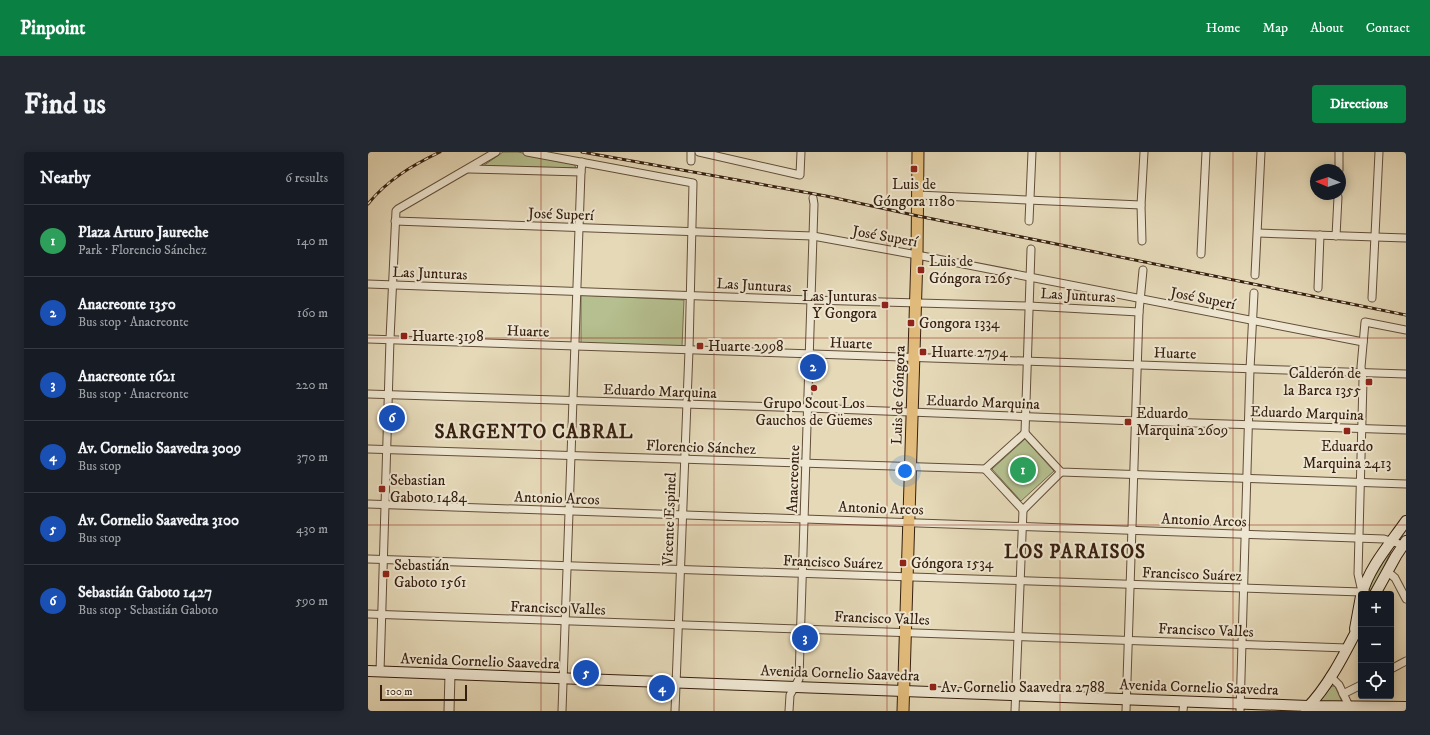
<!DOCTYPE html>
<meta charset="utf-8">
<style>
:root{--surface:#171b24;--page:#242831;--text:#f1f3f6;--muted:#9ea1a6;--line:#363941;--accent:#0b8043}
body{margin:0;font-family:"IM FELL DW Pica",serif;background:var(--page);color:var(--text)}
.controls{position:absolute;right:12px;bottom:12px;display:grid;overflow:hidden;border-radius:4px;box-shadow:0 2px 10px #0003}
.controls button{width:36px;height:36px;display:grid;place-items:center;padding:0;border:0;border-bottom:1px solid var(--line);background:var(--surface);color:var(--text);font:20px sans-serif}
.compass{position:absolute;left:942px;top:12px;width:36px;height:36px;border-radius:50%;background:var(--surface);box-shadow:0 2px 10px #0003;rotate:272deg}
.scale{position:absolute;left:12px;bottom:10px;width:87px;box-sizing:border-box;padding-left:4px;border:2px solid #361f0f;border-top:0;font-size:11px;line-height:14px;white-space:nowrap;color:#361f0f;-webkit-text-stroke:3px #eee6d1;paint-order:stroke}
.you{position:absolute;left:537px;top:319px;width:14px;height:14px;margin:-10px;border:3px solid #fff;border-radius:50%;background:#1a73e8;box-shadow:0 0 0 6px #1a73e833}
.badge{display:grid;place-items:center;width:26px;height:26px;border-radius:50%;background:var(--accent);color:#fff;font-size:13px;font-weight:700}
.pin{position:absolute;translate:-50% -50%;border:2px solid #fff;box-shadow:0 1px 4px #0006}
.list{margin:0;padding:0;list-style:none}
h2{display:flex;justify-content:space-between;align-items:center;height:52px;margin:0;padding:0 16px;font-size:17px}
h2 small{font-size:13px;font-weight:400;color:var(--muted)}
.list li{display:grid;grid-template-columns:26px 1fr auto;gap:12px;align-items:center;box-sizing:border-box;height:72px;padding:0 16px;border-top:1px solid var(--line)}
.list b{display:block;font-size:15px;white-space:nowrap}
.list p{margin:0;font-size:13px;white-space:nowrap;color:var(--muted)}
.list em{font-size:13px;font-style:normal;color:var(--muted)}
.icon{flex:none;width:22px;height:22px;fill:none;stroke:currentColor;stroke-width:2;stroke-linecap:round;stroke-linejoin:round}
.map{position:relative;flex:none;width:1038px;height:559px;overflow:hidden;border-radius:4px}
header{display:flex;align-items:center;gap:24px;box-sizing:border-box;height:56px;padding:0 20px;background:var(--accent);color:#fff}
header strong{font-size:19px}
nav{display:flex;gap:22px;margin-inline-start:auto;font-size:14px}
.intro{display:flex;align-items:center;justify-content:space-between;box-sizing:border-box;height:96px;padding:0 24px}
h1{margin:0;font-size:28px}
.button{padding:10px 18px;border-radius:4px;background:var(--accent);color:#fff;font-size:14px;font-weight:700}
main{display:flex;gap:24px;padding:0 24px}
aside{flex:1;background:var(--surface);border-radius:4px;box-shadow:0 2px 10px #0003}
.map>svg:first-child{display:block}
</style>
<header>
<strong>Pinpoint</strong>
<nav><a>Home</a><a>Map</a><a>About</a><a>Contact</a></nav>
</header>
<div class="intro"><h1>Find us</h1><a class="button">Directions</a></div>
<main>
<aside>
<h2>Nearby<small>6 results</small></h2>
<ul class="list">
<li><span class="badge" style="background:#2e9e5b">1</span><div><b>Plaza Arturo Jaureche</b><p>Park · Florencio Sánchez</p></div><em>140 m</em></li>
<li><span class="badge" style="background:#1a4fb4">2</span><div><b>Anacreonte 1350</b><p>Bus stop · Anacreonte</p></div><em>160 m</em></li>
<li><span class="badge" style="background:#1a4fb4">3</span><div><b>Anacreonte 1621</b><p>Bus stop · Anacreonte</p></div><em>220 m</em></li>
<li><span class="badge" style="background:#1a4fb4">4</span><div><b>Av. Cornelio Saavedra 3009</b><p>Bus stop</p></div><em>370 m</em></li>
<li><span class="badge" style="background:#1a4fb4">5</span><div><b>Av. Cornelio Saavedra 3100</b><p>Bus stop</p></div><em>430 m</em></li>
<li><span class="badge" style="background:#1a4fb4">6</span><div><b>Sebastián Gaboto 1427</b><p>Bus stop · Sebastián Gaboto</p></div><em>590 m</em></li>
</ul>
</aside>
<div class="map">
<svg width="1038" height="559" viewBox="0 0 1038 559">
<rect width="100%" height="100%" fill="#e5d9b8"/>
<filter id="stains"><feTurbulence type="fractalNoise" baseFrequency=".005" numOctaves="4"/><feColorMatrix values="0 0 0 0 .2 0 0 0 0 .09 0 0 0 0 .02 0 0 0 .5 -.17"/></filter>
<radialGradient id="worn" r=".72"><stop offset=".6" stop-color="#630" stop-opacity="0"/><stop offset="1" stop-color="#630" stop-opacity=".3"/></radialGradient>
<g fill="#b5bf8f" stroke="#766f4f">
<polygon points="135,0 150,0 206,12 208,16 115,14"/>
<polygon points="213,143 316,148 314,194 213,191"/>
<polygon points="657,287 686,319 653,349 624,317"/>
<polygon points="1024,397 1012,423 1003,438 1001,439 999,437 1022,399"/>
<polygon points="964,534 967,534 974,550 953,550 953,547"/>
</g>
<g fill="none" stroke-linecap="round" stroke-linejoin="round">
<defs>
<g id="minor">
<polyline points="159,0 325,31 321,198 307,559"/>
<polyline points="323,0 323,9"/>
<polyline points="331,0 432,23 433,0"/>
<polyline points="101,17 213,20"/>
<polyline points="971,18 971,0"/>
<polyline points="549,43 773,53"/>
<polyline points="27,69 445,84 549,103 995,190"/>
<polyline points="661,69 664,0"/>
<polyline points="890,81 1038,86"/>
<polyline points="968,84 970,45"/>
<polyline points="774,89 773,53 776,0"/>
<polyline points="833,102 838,0"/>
<polyline points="887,123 893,0"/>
<polyline points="0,132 443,148 661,154 771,160"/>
<polyline points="950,136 952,83"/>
<polyline points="1004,146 1011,0"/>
<polyline points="0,187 1038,222"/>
<polyline points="0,242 440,256 767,269 1038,278"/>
<polyline points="657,281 693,320 1038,332"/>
<polyline points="657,281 663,97"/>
<polyline points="0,297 617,317 657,281"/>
<polyline points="617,317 655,358"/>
<polyline points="0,352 1016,387 1038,394"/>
<polyline points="655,358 693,320"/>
<polyline points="0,407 994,440 1000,442"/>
<polyline points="1019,419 1027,426 1038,447"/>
<polyline points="994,440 990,422 995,228 993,215 997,170 1038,178"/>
<polyline points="0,462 979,496"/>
<polyline points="1023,517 1038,509"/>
<polyline points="12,520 22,187 28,59 30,57 128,0"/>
<polyline points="962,524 971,533 983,558"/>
<polyline points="975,542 993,533"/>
<polyline points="194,559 213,20 214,10"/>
<polyline points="421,559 422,543 431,527 446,52 445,46"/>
<polyline points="647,559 655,358"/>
<polyline points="758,559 771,160 775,118"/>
<polyline points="815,559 816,549"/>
<polyline points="872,559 882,217 886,141"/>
</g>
<polyline id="tertiary" points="81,559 82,522"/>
<g id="secondary">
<path d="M994 442C1001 415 1022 392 1038 369"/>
<polyline points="1007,442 1028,404 1038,389"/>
<polyline points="987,477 993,444"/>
<polyline points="0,519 940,554 1038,555"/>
<path d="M938 557C961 534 978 499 993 470"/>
</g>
<polyline id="primary" points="535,559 549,103 550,0"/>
</defs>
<use href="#minor" stroke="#624e39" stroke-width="9"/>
<use href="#tertiary" stroke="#624e39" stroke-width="11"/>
<use href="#secondary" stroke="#361f0f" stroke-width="12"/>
<use href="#primary" stroke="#361f0f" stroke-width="13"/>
<use href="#minor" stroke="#eee6d1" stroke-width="7"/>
<use href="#tertiary" stroke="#eee6d1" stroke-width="9"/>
<use href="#secondary" stroke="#eee6d1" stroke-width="10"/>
<use href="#primary" stroke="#e2bc7c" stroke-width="11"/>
<defs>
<g id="rail">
<polyline points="214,0 458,44 550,64 1038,163"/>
<path d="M0 52C19 28 45 13 72 0"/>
</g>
</defs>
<use href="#rail" stroke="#361f0f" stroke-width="3"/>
<use href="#rail" stroke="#eee6d1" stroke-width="1.5" stroke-dasharray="4.5" stroke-linecap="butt"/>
</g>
<path fill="none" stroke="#8f2418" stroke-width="1" stroke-opacity="0.55" d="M173 0V559M346 0V559M519 0V559M692 0V559M865 0V559M0 186H1038M0 373H1038"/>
<g fill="#8f2418" stroke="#eee6d1" stroke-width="1.5">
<rect x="542" y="13" width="8" height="8" rx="2"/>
<rect x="549" y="114" width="8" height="8" rx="2"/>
<rect x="513" y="149" width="8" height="8" rx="2"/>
<rect x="539" y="167" width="8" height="8" rx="2"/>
<rect x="32" y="180" width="8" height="8" rx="2"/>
<rect x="328" y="190" width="8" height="8" rx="2"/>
<rect x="551" y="196" width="8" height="8" rx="2"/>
<rect x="997" y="226" width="8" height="8" rx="2"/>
<circle cx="446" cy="236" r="4"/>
<rect x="756" y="266" width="8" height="8" rx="2"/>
<rect x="975" y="275" width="8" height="8" rx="2"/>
<rect x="10" y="333" width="8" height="8" rx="2"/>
<rect x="531" y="407" width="8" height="8" rx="2"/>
<rect x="14" y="418" width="8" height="8" rx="2"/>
<rect x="561" y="531" width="8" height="8" rx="2"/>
</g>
<g text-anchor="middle" stroke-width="4" stroke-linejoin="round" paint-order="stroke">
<g font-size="15" fill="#361f0f" stroke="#eee6d1" text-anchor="start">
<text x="546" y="37" text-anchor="middle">Luis de<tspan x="546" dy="17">Góngora 1180</tspan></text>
<text x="561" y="114">Luis de<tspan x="561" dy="17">Góngora 1265</tspan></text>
<text x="509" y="149" text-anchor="end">Las Junturas<tspan x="509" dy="17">Y Gongora</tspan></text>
<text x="551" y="176">Gongora 1334</text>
<text x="44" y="189">Huarte 3198</text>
<text x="340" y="199">Huarte 2998</text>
<text x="563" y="205">Huarte 2794</text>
<text x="993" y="226" text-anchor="end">Calderón de<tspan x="993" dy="17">la Barca 1355</tspan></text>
<text x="446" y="256" text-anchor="middle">Grupo Scout Los<tspan x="446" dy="17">Gauchos de Güemes</tspan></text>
<text x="768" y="266">Eduardo<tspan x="768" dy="17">Marquina 2609</tspan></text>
<text x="979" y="299" text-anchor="middle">Eduardo<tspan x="979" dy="17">Marquina 2413</tspan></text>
<text x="22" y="333">Sebastian<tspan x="22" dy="17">Gaboto 1484</tspan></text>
<text x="543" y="416">Góngora 1534</text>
<text x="26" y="418">Sebastián<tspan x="26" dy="17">Gaboto 1561</tspan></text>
<text x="573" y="540">Av. Cornelio Saavedra 2788</text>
</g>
<g font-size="15" fill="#361f0f" stroke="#eee6d1">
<text transform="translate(193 62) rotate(2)" y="5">José Superí</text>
<text transform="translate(517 84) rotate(10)" y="5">José Superí</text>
<text transform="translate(62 121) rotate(2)" y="5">Las Junturas</text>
<text transform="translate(386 133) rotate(3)" y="5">Las Junturas</text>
<text transform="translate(710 143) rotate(3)" y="5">Las Junturas</text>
<text transform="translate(835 146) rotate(11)" y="5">José Superí</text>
<text transform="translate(160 179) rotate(2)" y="5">Huarte</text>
<text transform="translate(483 191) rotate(2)" y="5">Huarte</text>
<text transform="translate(807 201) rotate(2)" y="5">Huarte</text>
<text transform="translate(292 239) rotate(2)" y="5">Eduardo Marquina</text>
<text transform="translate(530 243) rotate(-88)" y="5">Luis de Góngora</text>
<text transform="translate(615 250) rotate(2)" y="5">Eduardo Marquina</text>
<text transform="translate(939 261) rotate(2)" y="5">Eduardo Marquina</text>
<text transform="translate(333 295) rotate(2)" y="5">Florencio Sánchez</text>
<text transform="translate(425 327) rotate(-88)" y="5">Anacreonte</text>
<text transform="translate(189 346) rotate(2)" y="5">Antonio Arcos</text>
<text transform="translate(513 356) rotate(2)" y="5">Antonio Arcos</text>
<text transform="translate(301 367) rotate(-88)" y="5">Vicente Espinel</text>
<text transform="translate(836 368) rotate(2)" y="5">Antonio Arcos</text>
<text transform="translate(465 410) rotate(2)" y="5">Francisco Suárez</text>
<text transform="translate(824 422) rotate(2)" y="5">Francisco Suárez</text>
<text transform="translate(190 456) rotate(2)" y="5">Francisco Valles</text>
<text transform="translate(514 466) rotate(2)" y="5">Francisco Valles</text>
<text transform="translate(838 478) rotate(2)" y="5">Francisco Valles</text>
<text transform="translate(112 509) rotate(2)" y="5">Avenida Cornelio Saavedra</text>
<text transform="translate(472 521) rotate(2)" y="5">Avenida Cornelio Saavedra</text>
<text transform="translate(831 535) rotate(2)" y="5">Avenida Cornelio Saavedra</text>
</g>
<g font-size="19" font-weight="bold" letter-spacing="1" fill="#361f0f" stroke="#eee6d1">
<text x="166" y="286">SARGENTO CABRAL</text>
<text x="707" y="406">LOS PARAISOS</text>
</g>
</g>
<rect width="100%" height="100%" filter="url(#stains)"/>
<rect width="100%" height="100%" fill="url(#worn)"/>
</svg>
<div class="controls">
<button>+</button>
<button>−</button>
<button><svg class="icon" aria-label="locate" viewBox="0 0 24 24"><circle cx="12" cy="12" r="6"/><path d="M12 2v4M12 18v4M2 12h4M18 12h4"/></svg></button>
</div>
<svg class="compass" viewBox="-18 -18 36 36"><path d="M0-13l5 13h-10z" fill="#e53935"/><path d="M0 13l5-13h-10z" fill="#9ea1a6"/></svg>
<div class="scale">100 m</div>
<div class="you"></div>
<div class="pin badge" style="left:655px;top:318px;background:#2e9e5b">1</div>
<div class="pin badge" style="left:445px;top:215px;background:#1a4fb4">2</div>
<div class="pin badge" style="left:437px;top:486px;background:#1a4fb4">3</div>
<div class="pin badge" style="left:294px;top:536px;background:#1a4fb4">4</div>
<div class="pin badge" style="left:218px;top:521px;background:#1a4fb4">5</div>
<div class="pin badge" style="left:24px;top:266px;background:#1a4fb4">6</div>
</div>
</main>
